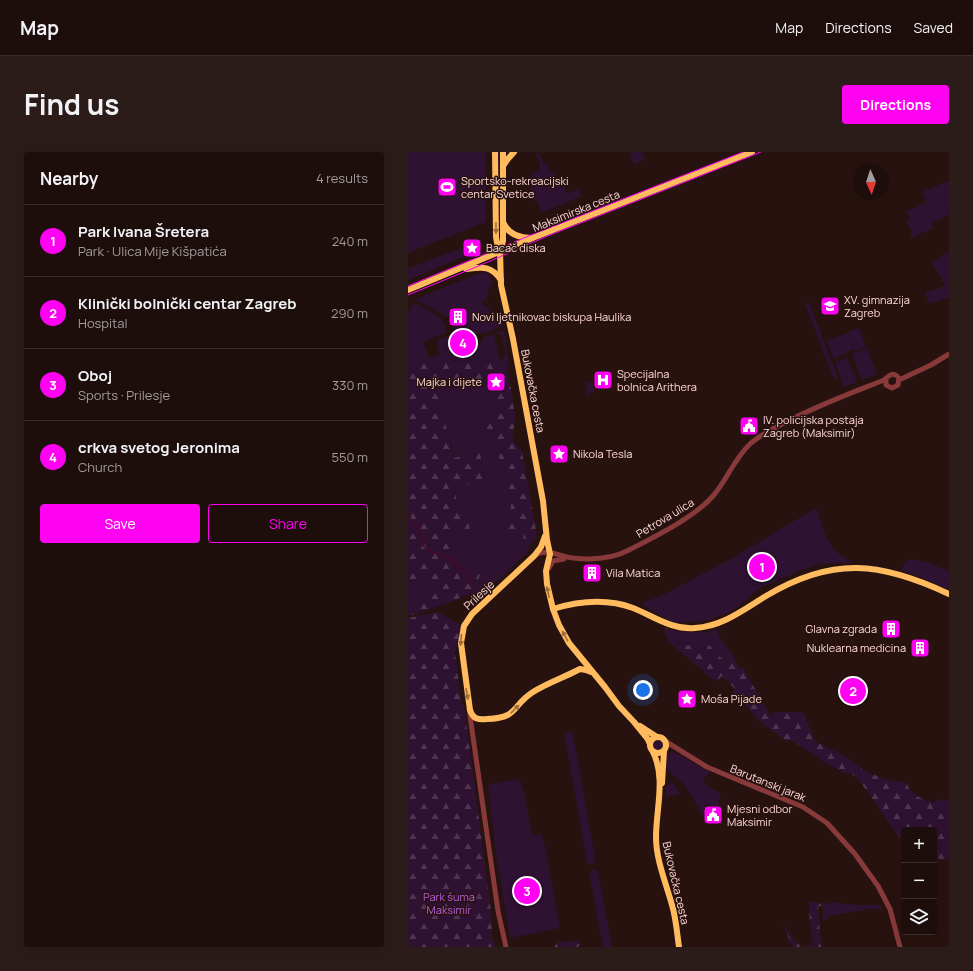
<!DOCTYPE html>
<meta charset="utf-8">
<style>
:root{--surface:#1e0e0b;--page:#2b1c19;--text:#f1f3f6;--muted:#a19c9d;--line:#3c2e2c;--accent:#ff02f2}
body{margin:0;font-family:Manrope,sans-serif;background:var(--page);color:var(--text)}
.controls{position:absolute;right:12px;bottom:12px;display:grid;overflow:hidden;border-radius:4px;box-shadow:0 4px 16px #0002}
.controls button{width:36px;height:36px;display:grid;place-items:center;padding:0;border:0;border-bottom:1px solid var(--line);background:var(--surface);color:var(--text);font:20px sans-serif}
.compass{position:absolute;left:445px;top:12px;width:36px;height:36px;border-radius:50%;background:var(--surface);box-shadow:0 4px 16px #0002;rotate:177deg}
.you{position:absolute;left:235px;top:538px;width:14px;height:14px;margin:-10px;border:3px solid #fff;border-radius:50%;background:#1a73e8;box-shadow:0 0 0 6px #1a73e833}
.badge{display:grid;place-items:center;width:26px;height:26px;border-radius:50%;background:var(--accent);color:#fff;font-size:13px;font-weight:700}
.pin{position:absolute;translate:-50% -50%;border:2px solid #fff;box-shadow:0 1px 4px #0006}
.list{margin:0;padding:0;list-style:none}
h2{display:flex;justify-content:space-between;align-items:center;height:52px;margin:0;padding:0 16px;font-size:17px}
h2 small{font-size:13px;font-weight:400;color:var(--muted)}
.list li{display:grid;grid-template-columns:26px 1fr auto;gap:12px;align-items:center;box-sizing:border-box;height:72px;padding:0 16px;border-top:1px solid var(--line)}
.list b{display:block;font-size:15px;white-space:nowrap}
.list p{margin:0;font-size:13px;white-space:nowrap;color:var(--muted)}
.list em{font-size:13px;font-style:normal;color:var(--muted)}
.actions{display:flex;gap:8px;padding:12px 16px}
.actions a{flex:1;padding:9px 0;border:1px solid var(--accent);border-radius:4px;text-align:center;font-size:14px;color:var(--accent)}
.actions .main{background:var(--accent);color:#fff}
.icon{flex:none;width:22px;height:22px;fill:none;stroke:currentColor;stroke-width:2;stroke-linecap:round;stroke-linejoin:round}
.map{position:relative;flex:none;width:541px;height:795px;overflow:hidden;border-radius:4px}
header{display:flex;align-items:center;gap:24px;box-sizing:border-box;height:56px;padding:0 20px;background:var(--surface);border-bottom:1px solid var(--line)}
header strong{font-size:19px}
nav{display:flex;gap:22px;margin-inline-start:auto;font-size:14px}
.intro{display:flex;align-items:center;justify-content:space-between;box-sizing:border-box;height:96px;padding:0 24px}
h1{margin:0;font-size:28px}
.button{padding:10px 18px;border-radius:4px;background:var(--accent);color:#fff;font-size:14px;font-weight:700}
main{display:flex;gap:24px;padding:0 24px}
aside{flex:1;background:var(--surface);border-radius:4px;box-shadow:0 4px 16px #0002}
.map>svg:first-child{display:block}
</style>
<header>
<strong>Map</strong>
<nav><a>Map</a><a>Directions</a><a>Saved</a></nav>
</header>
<div class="intro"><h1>Find us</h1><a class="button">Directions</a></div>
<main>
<aside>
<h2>Nearby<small>4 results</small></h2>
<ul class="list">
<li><span class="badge">1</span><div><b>Park Ivana Šretera</b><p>Park · Ulica Mije Kišpatića</p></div><em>240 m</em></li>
<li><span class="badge">2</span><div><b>Klinički bolnički centar Zagreb</b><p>Hospital</p></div><em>290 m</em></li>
<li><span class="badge">3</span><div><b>Oboj</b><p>Sports · Prilesje</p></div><em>330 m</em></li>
<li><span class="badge">4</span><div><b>crkva svetog Jeronima</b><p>Church</p></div><em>550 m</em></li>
</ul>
<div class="actions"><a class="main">Save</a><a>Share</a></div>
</aside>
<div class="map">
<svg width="541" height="795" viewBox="0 0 541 795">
<defs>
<pattern id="forest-firs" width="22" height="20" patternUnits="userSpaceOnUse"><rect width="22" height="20" fill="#2f1232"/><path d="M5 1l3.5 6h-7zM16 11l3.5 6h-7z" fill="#4e344f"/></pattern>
</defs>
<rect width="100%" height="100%" fill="#28120f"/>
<g fill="#2f1232">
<polygon points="0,0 77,0 78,70 0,101"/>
<polygon points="90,0 92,0 93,82 91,82"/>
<polygon points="223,0 234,0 237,8 226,12 222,1"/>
<polygon points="131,1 136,12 139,11 142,19 146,18 149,26 152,25 159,42 170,37 173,45 133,61 130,50 123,46 122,22 128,20 132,16 132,11 128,2"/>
<polygon points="541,29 541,62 524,71 526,76 503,86 503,77 499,71 500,68 502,66 499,59 518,51 514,40"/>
<polygon points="71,89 73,91 71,98 60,103 64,92"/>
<polygon points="62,93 58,104 0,128 0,116"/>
<polygon points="541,100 541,145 521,152 517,141 538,133 523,111"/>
<polygon points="76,120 81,123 85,131 80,137 79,148 74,149 75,154 80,154 83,166 94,166 96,173 77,182 76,180 67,182 46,180 44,173 59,167 56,157 41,162 41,164 38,165 7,147 72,121"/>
<polygon points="6,150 34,167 39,180 15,190 21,206 31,203 29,189 43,182 45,188 41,191 45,201 58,201 61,195 72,191 76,185 86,182 92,209 95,209 94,205 98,204 94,183 90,183 89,180 96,178 101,212 56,210 0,213 0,162"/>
<polygon points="401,150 430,226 426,228 397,152"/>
<polygon points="451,176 458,195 447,199 440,180"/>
<polygon points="440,181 446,197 426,207 419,188"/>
<polygon points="459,196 469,222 454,228 444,202"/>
<polygon points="439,206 449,230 436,235 427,210"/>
<polygon points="62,228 77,231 92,258 76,278 92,308 104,347 99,384 110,379 115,380 116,392 122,393 119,401 87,431 82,426 74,433 68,436 48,421 42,384 47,377 64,388 59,365 49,350 47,338 59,332 79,347 72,300 47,306 36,266 33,230"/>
<polygon points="183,230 187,239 179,244 178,231"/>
<path d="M406 357H409C415 378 421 399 441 408L443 411 412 412 391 419 352 436 324 459 301 468 268 471 261 468 234 453 237 450 257 442 328 404Z"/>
<polygon points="503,407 521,411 541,419 541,437 514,426 493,418 498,409"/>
<polygon points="0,428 32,433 36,441 8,447 4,463 0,464"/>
<path d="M308 477 314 489 317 491 327 507 320 509 312 505 299 492C290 490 264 501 266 479L290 480 293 481 302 480V478Z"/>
<polygon points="161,579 165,582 186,700 187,710 183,713 179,710 157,585 157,581"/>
<circle cx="250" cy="593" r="4.5"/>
<path d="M264 600 272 603 302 620 294 629 302 636 313 641 310 650C317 658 312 662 306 669L303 666 301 667 298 663 296 665C286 649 277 627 260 620L258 603Z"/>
<polygon points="111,627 117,644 124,683 133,682 137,694 152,776 102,786 88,704 80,632"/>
<polygon points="261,631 266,632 272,642 257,645 258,635"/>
<polygon points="186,717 190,720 204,795 195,795 182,725 182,721"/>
<polygon points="424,750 447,753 472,753 474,758 470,759 469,756 419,764 419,768 415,768 415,755 419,752"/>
</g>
<g fill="url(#forest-firs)">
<polygon points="56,210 99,212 107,263 105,289 114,299 129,384 122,393 116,392 115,380 110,379 105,388 98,384 104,347 92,308 76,278 92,258 77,231 62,228 33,230 36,266 46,306 72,300 79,347 59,332 47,338 49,350 59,365 65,389 47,377 42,384 48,420 68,419 72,423 68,436 74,433 82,426 87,431 65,445 57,443 46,449 4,463 8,447 35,440 32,433 0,428 0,213"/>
<polygon points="30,460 54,474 47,500 52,542 57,562 78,720 83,760 84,787 89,795 0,795 0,466"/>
<path d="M258 476 266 479C263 503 293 488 301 493 304 495 305 498 307 500 311 505 315 507 320 509L326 507 332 517 335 516 362 563 367 560H395L408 590 439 605 460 621 473 625 475 627 499 631C501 642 516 649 527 650L533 647 541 648V708L526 706V678H496V692L451 628 444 622 437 621 419 612 382 587 380 590 356 573 324 540 327 537 314 524 308 530 262 491 256 480Z"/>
<polygon points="401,749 419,752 410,755 413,795 397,795 405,792 401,761"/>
<polygon points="375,771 386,788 394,795 384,795"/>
<polygon points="171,788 173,793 169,795 146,795 150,790 158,790"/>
</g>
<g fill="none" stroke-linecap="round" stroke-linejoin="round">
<path stroke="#470923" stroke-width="1.5" d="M0 364 11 377 16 395C23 400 31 402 39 406 50 411 61 423 64 435"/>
<g stroke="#88393a" stroke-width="5">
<polyline points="478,227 478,233 484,236 490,233 491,226"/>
<polyline points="491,228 523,213 541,202"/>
<path d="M127 404C138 395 152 405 165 406 183 408 204 407 221 398 246 385 287 365 305 344 319 328 326 307 342 292 352 283 366 276 378 270 410 253 443 241 476 228 481 224 483 220 489 224"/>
<polyline points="141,416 145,409 156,407"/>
<polyline points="61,557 90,759 98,795"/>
<polyline points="257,589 299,615 395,655 419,671 447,702 470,734 482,757 492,795"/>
</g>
<g stroke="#ffbb5d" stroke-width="6">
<polyline points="87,0 88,85 90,96 92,100 93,133 105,187 135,349 139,388 142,402 138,419 139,432 145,457 151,473 161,491 197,535 211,554 226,570 239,586 242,592"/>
<polyline points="95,14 99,8 106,0"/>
<path d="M95 70C100 82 111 86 123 86"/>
<polyline points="92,100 95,89 95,0"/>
<path d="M58 117C74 115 83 113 93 128"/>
<polyline points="0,138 127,85 344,0"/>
<path d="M137 384 133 395 126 404 64 462 56 474 53 491 62 558C65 567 70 568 79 567 111 566 103 554 125 540 139 531 157 525 172 517L178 518 183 520"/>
<path d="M145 457C171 449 198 446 225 456 245 464 264 478 287 476 315 474 335 458 358 444 425 404 473 410 541 442"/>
<polyline points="232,574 249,585"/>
<circle cx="250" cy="593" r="8"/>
<path d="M245 600C258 626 248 657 248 685 248 708 258 731 264 753 268 766 269 781 271 795"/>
<polyline points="254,631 256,599"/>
</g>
<g stroke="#ff02f2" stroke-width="1">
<polyline points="0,134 128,81 335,0"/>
<polyline points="0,143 80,110 137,85 353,0"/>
</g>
</g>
<defs><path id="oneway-solid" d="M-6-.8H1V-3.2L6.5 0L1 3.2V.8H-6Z"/></defs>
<g fill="#9e6f3a">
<use href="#oneway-solid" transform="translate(88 76) rotate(90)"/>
<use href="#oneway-solid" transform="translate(140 440) rotate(-102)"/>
<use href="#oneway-solid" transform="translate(157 484) rotate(-119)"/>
<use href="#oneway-solid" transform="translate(53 488) rotate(94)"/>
<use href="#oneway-solid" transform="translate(59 542) rotate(81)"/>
<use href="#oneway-solid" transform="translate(107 557) rotate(-45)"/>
</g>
<defs>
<symbol id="stadium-square" viewBox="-11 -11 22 22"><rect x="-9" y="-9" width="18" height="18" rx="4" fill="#ff02f2" stroke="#28120f"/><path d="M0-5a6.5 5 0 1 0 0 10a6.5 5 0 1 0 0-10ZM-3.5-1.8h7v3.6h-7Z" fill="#fff"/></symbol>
<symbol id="sight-square" viewBox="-11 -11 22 22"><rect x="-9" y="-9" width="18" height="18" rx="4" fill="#ff02f2" stroke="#28120f"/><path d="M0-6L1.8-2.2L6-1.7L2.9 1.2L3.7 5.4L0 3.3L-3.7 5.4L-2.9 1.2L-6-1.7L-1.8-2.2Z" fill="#fff"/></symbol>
<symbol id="school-square" viewBox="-11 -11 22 22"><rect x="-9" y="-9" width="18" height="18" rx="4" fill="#ff02f2" stroke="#28120f"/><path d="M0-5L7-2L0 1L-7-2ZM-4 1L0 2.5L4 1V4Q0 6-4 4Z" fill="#fff"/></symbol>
<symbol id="building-square" viewBox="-11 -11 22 22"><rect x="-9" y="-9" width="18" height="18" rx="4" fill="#ff02f2" stroke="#28120f"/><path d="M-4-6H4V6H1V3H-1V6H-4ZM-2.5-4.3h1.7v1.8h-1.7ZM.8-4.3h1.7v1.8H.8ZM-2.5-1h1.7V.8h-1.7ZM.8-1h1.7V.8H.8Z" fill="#fff"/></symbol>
<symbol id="hospital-square" viewBox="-11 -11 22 22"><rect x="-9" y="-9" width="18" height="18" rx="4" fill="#ff02f2" stroke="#28120f"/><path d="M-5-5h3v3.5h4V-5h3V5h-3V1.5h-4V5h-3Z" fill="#fff"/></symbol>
<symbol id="civic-square" viewBox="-11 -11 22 22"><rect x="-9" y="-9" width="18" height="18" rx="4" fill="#ff02f2" stroke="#28120f"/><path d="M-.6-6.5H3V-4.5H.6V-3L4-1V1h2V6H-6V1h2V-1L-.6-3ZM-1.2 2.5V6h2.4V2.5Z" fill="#fff"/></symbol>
</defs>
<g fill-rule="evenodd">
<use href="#stadium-square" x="28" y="24" width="22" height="22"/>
<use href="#sight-square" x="53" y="85" width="22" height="22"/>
<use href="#school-square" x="411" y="143" width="22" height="22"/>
<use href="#building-square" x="39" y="154" width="22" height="22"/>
<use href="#hospital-square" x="184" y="217" width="22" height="22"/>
<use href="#sight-square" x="77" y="219" width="22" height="22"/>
<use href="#civic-square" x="330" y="263" width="22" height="22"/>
<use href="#sight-square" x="140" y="291" width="22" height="22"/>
<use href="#building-square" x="173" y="410" width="22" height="22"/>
<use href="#building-square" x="472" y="466" width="22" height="22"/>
<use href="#building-square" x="501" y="485" width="22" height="22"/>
<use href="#sight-square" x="268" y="536" width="22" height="22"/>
<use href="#civic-square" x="294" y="652" width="22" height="22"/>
</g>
<g text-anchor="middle" stroke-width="3" stroke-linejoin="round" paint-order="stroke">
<g font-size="11" fill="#ffd9d6" stroke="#28120f" text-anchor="start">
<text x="53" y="33">Sportsko-rekreacijski<tspan x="53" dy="13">centar Svetice</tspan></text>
<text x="78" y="100">Bacač diska</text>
<text x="436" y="152">XV. gimnazija<tspan x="436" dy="13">Zagreb</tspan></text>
<text x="64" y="169">Novi ljetnikovac biskupa Haulika</text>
<text x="209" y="226">Specijalna<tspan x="209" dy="13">bolnica Arithera</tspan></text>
<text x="74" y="234" text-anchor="end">Majka i dijete</text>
<text x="355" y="272">IV. policijska postaja<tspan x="355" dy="13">Zagreb (Maksimir)</tspan></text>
<text x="165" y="306">Nikola Tesla</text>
<text x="198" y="425">Vila Matica</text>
<text x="469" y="481" text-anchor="end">Glavna zgrada</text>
<text x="498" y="500" text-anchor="end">Nuklearna medicina</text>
<text x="293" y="551">Moša Pijade</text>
<text x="319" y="661">Mjesni odbor<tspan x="319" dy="13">Maksimir</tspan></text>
</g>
<g font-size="11" fill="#ffd9d6" stroke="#28120f">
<text transform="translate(168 59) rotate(-22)" y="4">Maksimirska cesta</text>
<text transform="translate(125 239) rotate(79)" y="4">Bukovačka cesta</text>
<text transform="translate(257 366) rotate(-31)" y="4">Petrova ulica</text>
<text transform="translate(71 443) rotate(-43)" y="4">Prilesje</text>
<text transform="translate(360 631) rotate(22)" y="4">Barutanski jarak</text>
<text transform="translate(268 731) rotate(77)" y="4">Bukovačka cesta</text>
</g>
<g font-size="11" fill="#bb5ee3" stroke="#28120f">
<text x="41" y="749">Park šuma<tspan x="41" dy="13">Maksimir</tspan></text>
</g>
</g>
</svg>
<div class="controls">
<button>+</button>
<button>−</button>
<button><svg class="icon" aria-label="layers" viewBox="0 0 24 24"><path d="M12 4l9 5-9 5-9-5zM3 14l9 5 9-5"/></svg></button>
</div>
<svg class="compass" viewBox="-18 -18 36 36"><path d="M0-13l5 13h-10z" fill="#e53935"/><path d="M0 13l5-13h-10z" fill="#a19c9d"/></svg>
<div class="you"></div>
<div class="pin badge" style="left:354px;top:415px">1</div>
<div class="pin badge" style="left:445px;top:539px">2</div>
<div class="pin badge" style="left:119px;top:739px">3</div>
<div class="pin badge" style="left:55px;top:191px">4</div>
</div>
</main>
